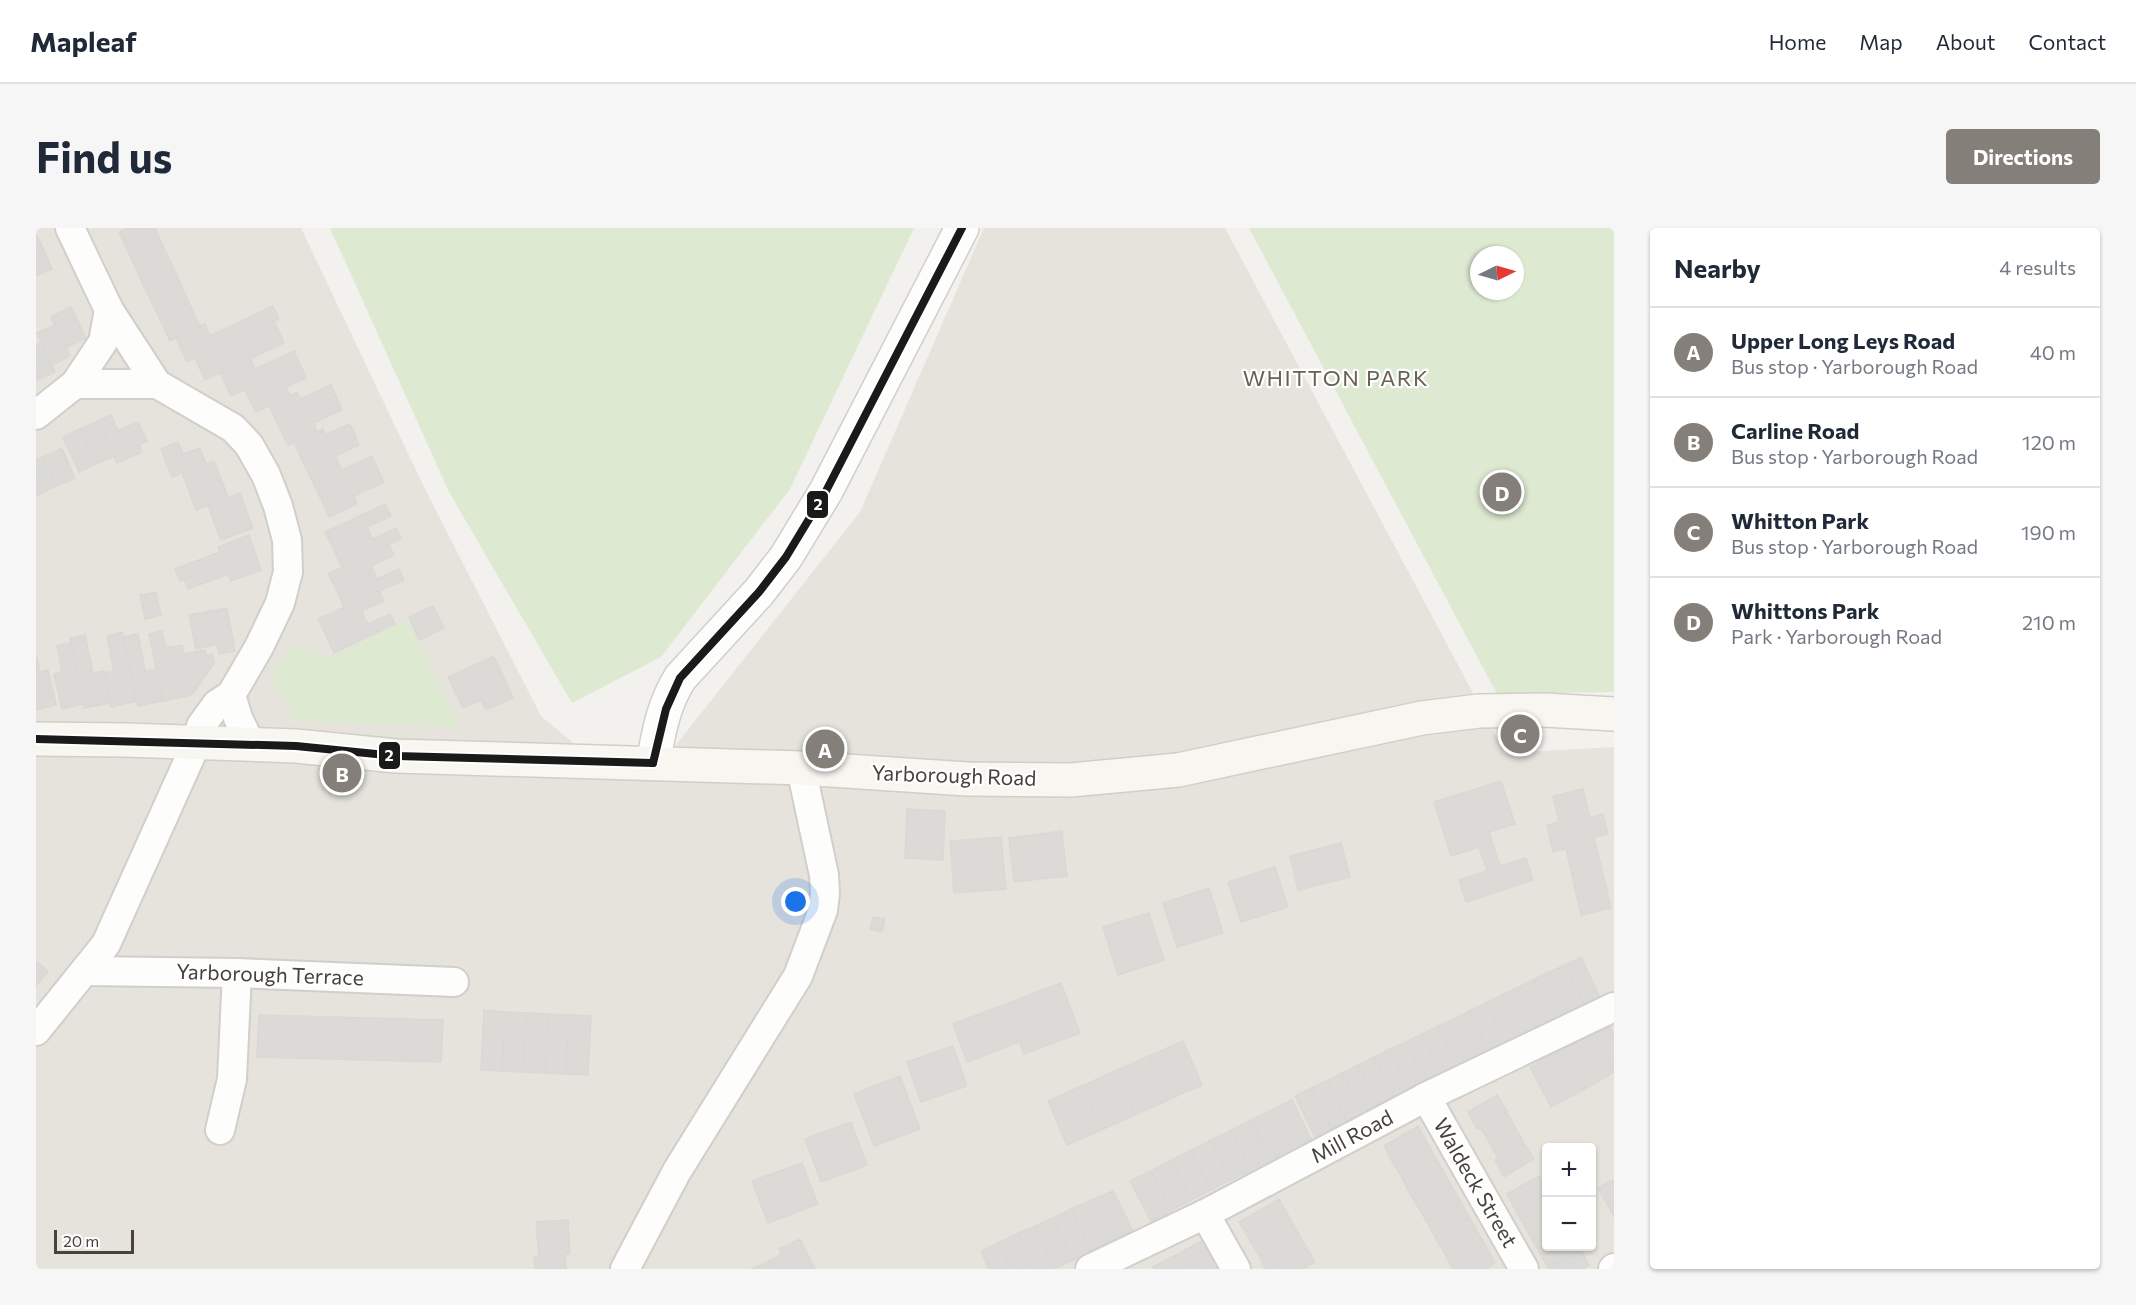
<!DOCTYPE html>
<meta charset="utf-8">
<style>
:root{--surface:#fff;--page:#f6f6f7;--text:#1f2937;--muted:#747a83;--line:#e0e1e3;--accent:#848079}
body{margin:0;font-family:Commissioner,sans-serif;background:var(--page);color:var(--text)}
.controls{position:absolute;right:18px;bottom:18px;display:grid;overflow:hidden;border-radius:6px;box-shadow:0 2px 4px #0004}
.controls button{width:54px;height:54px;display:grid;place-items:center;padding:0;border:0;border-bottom:2px solid var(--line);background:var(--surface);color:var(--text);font:30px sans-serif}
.compass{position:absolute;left:1434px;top:18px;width:54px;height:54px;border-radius:50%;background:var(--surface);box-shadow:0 2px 4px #0004;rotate:85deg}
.scale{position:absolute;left:18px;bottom:15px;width:80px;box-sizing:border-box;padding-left:6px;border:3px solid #48433a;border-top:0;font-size:16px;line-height:21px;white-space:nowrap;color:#48433a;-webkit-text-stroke:4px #fff;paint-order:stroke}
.you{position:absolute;left:760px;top:674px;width:21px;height:21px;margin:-15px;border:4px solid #fff;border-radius:50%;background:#1a73e8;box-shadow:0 0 0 9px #1a73e833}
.badge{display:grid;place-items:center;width:39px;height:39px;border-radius:50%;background:var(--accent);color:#fff;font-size:20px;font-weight:700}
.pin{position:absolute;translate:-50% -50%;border:3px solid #fff;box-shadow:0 2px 6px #0006}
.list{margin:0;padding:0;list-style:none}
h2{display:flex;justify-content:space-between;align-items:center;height:78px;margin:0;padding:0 24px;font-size:26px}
h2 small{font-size:20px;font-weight:400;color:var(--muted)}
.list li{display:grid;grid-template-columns:39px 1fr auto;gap:18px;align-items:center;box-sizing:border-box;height:90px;padding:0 24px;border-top:2px solid var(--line)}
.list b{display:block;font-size:22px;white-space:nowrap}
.list p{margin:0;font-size:20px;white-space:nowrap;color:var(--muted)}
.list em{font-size:20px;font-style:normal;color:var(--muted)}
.map{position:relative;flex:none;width:1578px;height:1041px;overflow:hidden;border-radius:6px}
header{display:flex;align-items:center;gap:36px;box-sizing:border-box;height:84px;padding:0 30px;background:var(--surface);border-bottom:2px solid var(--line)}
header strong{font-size:28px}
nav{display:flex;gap:33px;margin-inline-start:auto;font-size:21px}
.intro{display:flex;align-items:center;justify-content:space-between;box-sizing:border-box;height:144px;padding:0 36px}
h1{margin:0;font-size:42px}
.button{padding:15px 27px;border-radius:6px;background:var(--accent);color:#fff;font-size:21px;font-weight:700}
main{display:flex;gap:36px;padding:0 36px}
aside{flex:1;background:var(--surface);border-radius:6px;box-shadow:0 2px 4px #0004}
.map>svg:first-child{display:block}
</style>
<header>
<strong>Mapleaf</strong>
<nav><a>Home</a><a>Map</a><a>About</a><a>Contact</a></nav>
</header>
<div class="intro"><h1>Find us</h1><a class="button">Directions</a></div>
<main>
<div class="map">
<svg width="1578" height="1041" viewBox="0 0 1578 1041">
<rect width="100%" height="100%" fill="#f2f1ee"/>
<path fill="#e5e3dc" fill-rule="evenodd" d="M0 0H265L389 261 505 488 570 542 617 546 824 284 948 0H1189L1469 525 1578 519V1041H0ZM1510 920H1556V1018H1510Z"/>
<g fill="#dee9d1" fill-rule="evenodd">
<polygon points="294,0 878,0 754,261 625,429 536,475 413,264"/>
<path d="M1213 0H1578V464L1461 466ZM1443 27H1479V63H1443Z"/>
<polygon points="372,392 423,499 258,493 235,449 256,416 292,430"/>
</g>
<g fill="#dbdad6" stroke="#dad8d4" stroke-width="1.5">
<polygon points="91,0 119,0 126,16 95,30 83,4"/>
<polygon points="0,6 8,22 0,26"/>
<polygon points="126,16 136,37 105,52 95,30"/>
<polygon points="8,22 16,41 0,48 0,26"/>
<polygon points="136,37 145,57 114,71 105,52"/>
<polygon points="145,57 153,75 123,89 114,71"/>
<polygon points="153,75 164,98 134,113 123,89"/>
<polygon points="237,78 243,91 151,134 140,110 169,96 174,108"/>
<polygon points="35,79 50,110 30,120 15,89"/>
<polygon points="238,93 248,115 169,152 159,130"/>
<polygon points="19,97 34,128 16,137 1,105"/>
<polygon points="5,115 19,144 1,152 0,117"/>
<polygon points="258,123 264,136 195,168 184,145 215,131 219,141"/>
<polygon points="264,136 270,150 250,159 254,168 220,184 209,162"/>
<polygon points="295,157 300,168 241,195 233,177 261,164 264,171"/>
<polygon points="300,168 306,182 278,195 281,203 252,217 241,195"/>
<polygon points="75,187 82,203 102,194 111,213 103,217 106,224 81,235 62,193"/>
<polygon points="62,193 78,228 60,236 44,201"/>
<polygon points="314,196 319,207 266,232 258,214 287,201 289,207"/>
<polygon points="44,201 60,236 43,244 27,209"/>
<polygon points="319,207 323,217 299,228 303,237 275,250 266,232"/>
<polygon points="142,214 147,226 164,220 170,236 136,249 125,221"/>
<polygon points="26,220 39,250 20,258 7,229"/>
<polygon points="336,228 342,242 284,269 275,250 303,237 306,242"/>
<polygon points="7,229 20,258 1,267 0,232"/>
<polygon points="178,233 185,251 153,263 146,245"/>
<polygon points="342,242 348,254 318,268 321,276 293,289 284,269"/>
<polygon points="185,251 192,269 160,282 153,263"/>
<polygon points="204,265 210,282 178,294 172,277"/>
<polygon points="349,276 355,288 331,299 334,305 298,322 289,304"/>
<polygon points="210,282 217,300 185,312 178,294"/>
<polygon points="360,300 365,311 306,339 298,322 334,305 337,311"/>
<polygon points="213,307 219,325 144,353 139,341 184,324 182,319"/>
<polygon points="353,317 358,327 335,338 338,344 300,361 292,346"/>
<polygon points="219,325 225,342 195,353 192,346 152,361 148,351"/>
<polygon points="363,341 368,352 308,379 300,361 338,344 341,351"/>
<polygon points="343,363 348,373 326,383 328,389 290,407 282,391"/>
<polygon points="120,364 125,387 109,391 104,367"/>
<polygon points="397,378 408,400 383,412 373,389"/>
<polygon points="191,380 199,423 183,426 181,416 160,421 153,387"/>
<polygon points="354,386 359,396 298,425 290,407 328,389 332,396"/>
<polygon points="126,403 130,420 146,417 148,426 169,422 170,427 176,426 178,435 156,467 127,473 113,406"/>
<polygon points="86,404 101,473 75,479 68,445 78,443 71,408"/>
<polygon points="102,406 109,443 121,441 127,473 102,478 87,409"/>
<polygon points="49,407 57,445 68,443 74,475 48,480 34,410"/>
<polygon points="35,415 48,476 26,481 18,446 26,444 21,418"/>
<polygon points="0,427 4,444 12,442 20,477 0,482"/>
<polygon points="458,428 477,470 450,482 445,472 427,480 412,449"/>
<polygon points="1465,553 1479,596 1453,604 1464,638 1490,630 1497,652 1430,674 1423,652 1451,643 1443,619 1415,628 1398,574"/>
<polygon points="1547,561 1554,590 1567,586 1572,606 1558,609 1575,680 1545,687 1530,621 1517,624 1511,597 1523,594 1517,568"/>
<polygon points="871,581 909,583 907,632 869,630"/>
<polygon points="1026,603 1031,648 978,654 973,610"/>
<polygon points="965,609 970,661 918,665 914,613"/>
<polygon points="1305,615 1314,649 1262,662 1254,628"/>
<polygon points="1239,639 1252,679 1205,694 1192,654"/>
<polygon points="1173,660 1187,705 1141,719 1127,675"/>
<polygon points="1113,685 1128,732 1082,747 1067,699"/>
<polygon points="837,689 849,691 846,704 834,701"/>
<polygon points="1545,729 1564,770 1549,778 1529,737"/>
<polygon points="0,733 12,743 0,758"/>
<polygon points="1529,737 1549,778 1533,785 1513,744"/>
<polygon points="1513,744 1533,785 1517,793 1497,752"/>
<polygon points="1497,752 1517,793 1501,801 1481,760"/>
<polygon points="1025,755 1044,805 988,826 983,814 931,834 917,796"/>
<polygon points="1481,760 1501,801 1485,808 1465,767"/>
<polygon points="1465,767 1485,808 1469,816 1450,775"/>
<polygon points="1450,775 1469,816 1453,824 1433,783"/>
<polygon points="448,782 469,784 466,843 445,842"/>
<polygon points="1433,783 1453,824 1438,832 1418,791"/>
<polygon points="469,784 491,785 487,844 466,843"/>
<polygon points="491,785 512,786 509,845 487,844"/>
<polygon points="512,786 533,787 530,846 509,845"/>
<polygon points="223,787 407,792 405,834 221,829"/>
<polygon points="533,787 555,788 552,847 530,846"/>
<polygon points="1418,791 1438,832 1421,839 1402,798"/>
<polygon points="1573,797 1578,806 1578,844 1558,805"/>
<polygon points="1402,798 1421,839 1406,847 1386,806"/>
<polygon points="1558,805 1578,844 1563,853 1541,814"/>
<polygon points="1386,806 1406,847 1390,855 1370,814"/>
<polygon points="1147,813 1166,857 1132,872 1113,828"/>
<polygon points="1370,814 1390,855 1374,863 1354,821"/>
<polygon points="1541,814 1563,853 1547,862 1526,822"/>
<polygon points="917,818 931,858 885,874 871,834"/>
<polygon points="1354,821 1374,863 1358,870 1338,829"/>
<polygon points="1526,822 1547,862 1531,870 1510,830"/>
<polygon points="1113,828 1132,872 1099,887 1079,843"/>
<polygon points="1338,829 1358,870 1342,878 1322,837"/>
<polygon points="1510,830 1531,870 1515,879 1494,839"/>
<polygon points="1322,837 1342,878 1326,886 1306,845"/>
<polygon points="1079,843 1099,887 1065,902 1046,858"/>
<polygon points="1306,845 1326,886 1311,894 1291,853"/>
<polygon points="864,848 884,901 838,918 818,866"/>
<polygon points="1291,853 1311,894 1295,901 1275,860"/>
<polygon points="1046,858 1065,902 1031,917 1012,873"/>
<polygon points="1275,860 1295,901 1279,909 1259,868"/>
<polygon points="1461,867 1471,884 1441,901 1432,884"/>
<polygon points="1256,872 1275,911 1255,921 1235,882"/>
<polygon points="1235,882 1255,921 1235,932 1215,892"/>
<polygon points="1471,884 1479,899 1453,914 1444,899"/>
<polygon points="1215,892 1235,932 1215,942 1195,902"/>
<polygon points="815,894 831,937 785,954 769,911"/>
<polygon points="1382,898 1391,914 1356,933 1348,918"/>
<polygon points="1479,899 1488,915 1462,930 1453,914"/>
<polygon points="1195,902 1215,942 1195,952 1175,912"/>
<polygon points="1175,912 1195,952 1175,962 1155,922"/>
<polygon points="1391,914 1399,929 1365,948 1356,933"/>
<polygon points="1488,915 1498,931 1468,949 1459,932"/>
<polygon points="1155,922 1175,962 1155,972 1135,932"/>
<polygon points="1399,929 1408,944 1373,964 1365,948"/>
<polygon points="1135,932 1155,972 1135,983 1115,943"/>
<polygon points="766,935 782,976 732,995 716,953"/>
<polygon points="1115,943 1135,983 1115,993 1094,953"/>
<polygon points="1408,944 1416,959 1382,979 1373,964"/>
<polygon points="1503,948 1510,961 1510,966 1480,983 1471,966"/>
<polygon points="1576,952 1578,956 1578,988 1562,960"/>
<polygon points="1416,959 1425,974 1391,994 1382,979"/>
<polygon points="1077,963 1097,1003 1075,1013 1056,972"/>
<polygon points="1510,966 1510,985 1488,997 1480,983"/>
<polygon points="1243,971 1255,992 1215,1014 1203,994"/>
<polygon points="1056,972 1075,1013 1055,1024 1035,981"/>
<polygon points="1425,974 1434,990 1399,1009 1391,994"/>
<polygon points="1035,981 1055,1024 1037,1032 1017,990"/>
<polygon points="1510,985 1510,1004 1496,1012 1488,997"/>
<polygon points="1017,990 1037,1032 1018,1041 999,998"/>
<polygon points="1434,990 1442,1005 1408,1024 1399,1009"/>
<polygon points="532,992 534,1026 503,1029 500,994"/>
<polygon points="1255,992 1262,1005 1223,1028 1215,1014"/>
<polygon points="999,998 1018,1041 997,1041 981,1006"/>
<polygon points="1510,1004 1510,1018 1519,1018 1505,1027 1496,1012"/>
<polygon points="1262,1005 1271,1020 1235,1041 1230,1041 1223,1028"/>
<polygon points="1442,1005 1451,1020 1416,1039 1408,1024"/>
<polygon points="981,1006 997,1041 975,1041 962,1015"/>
<polygon points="764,1011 779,1041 737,1041 733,1033 746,1026 743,1021"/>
<polygon points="1168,1012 1176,1026 1149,1041 1118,1041 1117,1039"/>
<polygon points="962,1015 975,1041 953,1041 945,1023"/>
<polygon points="1519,1018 1543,1018 1545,1022 1512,1040 1505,1027"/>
<polygon points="1271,1020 1279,1034 1267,1041 1235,1041"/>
<polygon points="1451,1020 1459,1035 1449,1041 1417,1041 1416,1039"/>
<polygon points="1545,1022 1553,1037 1547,1041 1512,1041"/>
<polygon points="1176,1026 1184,1041 1149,1041"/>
<polygon points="529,1027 530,1041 499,1041 498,1029"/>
<polygon points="733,1033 737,1041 716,1041"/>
</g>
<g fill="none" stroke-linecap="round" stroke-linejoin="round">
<defs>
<g id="minor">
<polyline points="34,0 73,82 121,156"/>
<polyline points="0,187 39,156 67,114 73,82"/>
<polyline points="195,467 202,490 215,517"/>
<polyline points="49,743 201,745 418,754"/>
<polyline points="0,803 70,716 160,516 165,498 181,476 195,467 223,419 244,375 252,344 251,312 242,278 230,247 213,217 197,200 121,156 39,156"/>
<polyline points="1390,869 1488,1041"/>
<polyline points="184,902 196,851 201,745"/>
<polyline points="1169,986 1200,1041"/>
<polyline points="589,1041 641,943 762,748 787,682 789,665 788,647 765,540"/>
<polyline points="1054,1041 1169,986 1390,869 1578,779"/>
<polyline points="1577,1041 1578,1040"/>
</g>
<path id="tertiary" d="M617 535C623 503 627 478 644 450L723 364 750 329 790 263 926 0"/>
<polyline id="secondary" points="0,511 90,512 260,518 360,528 765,540 931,551 1035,552 1142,542 1386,490 1443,483 1508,482 1578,486"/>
</defs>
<use href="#minor" stroke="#d0cfcb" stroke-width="32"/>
<use href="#tertiary" stroke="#d0cfcb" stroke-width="36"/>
<use href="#secondary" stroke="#d0cec6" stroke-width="36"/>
<use href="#minor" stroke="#fdfdfc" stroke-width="28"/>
<use href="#tertiary" stroke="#fdfdfc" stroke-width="33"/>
<use href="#secondary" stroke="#f7f6f1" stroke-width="33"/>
<defs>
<g id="bus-1">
<polyline points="0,511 260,518 360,528 617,535"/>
<polyline points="617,535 630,481 644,450 723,364 750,329 790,263 926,0"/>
</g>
</defs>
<use href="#bus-1" stroke="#fff" stroke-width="12"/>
<use href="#bus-1" stroke="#1a1a1a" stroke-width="8"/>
</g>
<g text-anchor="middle" stroke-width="4.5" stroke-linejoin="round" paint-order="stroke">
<g font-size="21" fill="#48433a" stroke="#fff">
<text transform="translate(918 548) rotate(2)" y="7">Yarborough Road</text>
<text transform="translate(234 747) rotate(2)" y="7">Yarborough Terrace</text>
<text transform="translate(1316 909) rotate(-28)" y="7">Mill Road</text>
<text transform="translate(1439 955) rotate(60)" y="7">Waldeck Street</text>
</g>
<g font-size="22" letter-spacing="1.5" fill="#696152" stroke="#fff">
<text x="1300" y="158">WHITTON PARK</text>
</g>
</g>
<g stroke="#fff" stroke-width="2">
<rect x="770" y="262" width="23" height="29" rx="6" fill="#1a1a1a"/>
<rect x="342" y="513" width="23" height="29" rx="6" fill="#1a1a1a"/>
</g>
<g font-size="16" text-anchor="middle" font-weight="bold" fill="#fff">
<text x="782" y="282">2</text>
<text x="353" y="533">2</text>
</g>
</svg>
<div class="controls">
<button>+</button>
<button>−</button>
</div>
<svg class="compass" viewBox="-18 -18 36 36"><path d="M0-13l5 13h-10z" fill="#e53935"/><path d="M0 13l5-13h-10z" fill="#747a83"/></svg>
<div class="scale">20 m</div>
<div class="you"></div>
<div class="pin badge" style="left:789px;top:521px">A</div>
<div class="pin badge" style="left:306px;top:545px">B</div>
<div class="pin badge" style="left:1484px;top:506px">C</div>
<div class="pin badge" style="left:1466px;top:264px">D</div>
</div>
<aside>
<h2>Nearby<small>4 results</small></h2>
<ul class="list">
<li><span class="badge">A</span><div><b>Upper Long Leys Road</b><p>Bus stop · Yarborough Road</p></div><em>40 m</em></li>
<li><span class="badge">B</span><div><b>Carline Road</b><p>Bus stop · Yarborough Road</p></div><em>120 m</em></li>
<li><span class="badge">C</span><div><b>Whitton Park</b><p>Bus stop · Yarborough Road</p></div><em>190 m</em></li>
<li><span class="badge">D</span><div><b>Whittons Park</b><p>Park · Yarborough Road</p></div><em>210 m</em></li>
</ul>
</aside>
</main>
